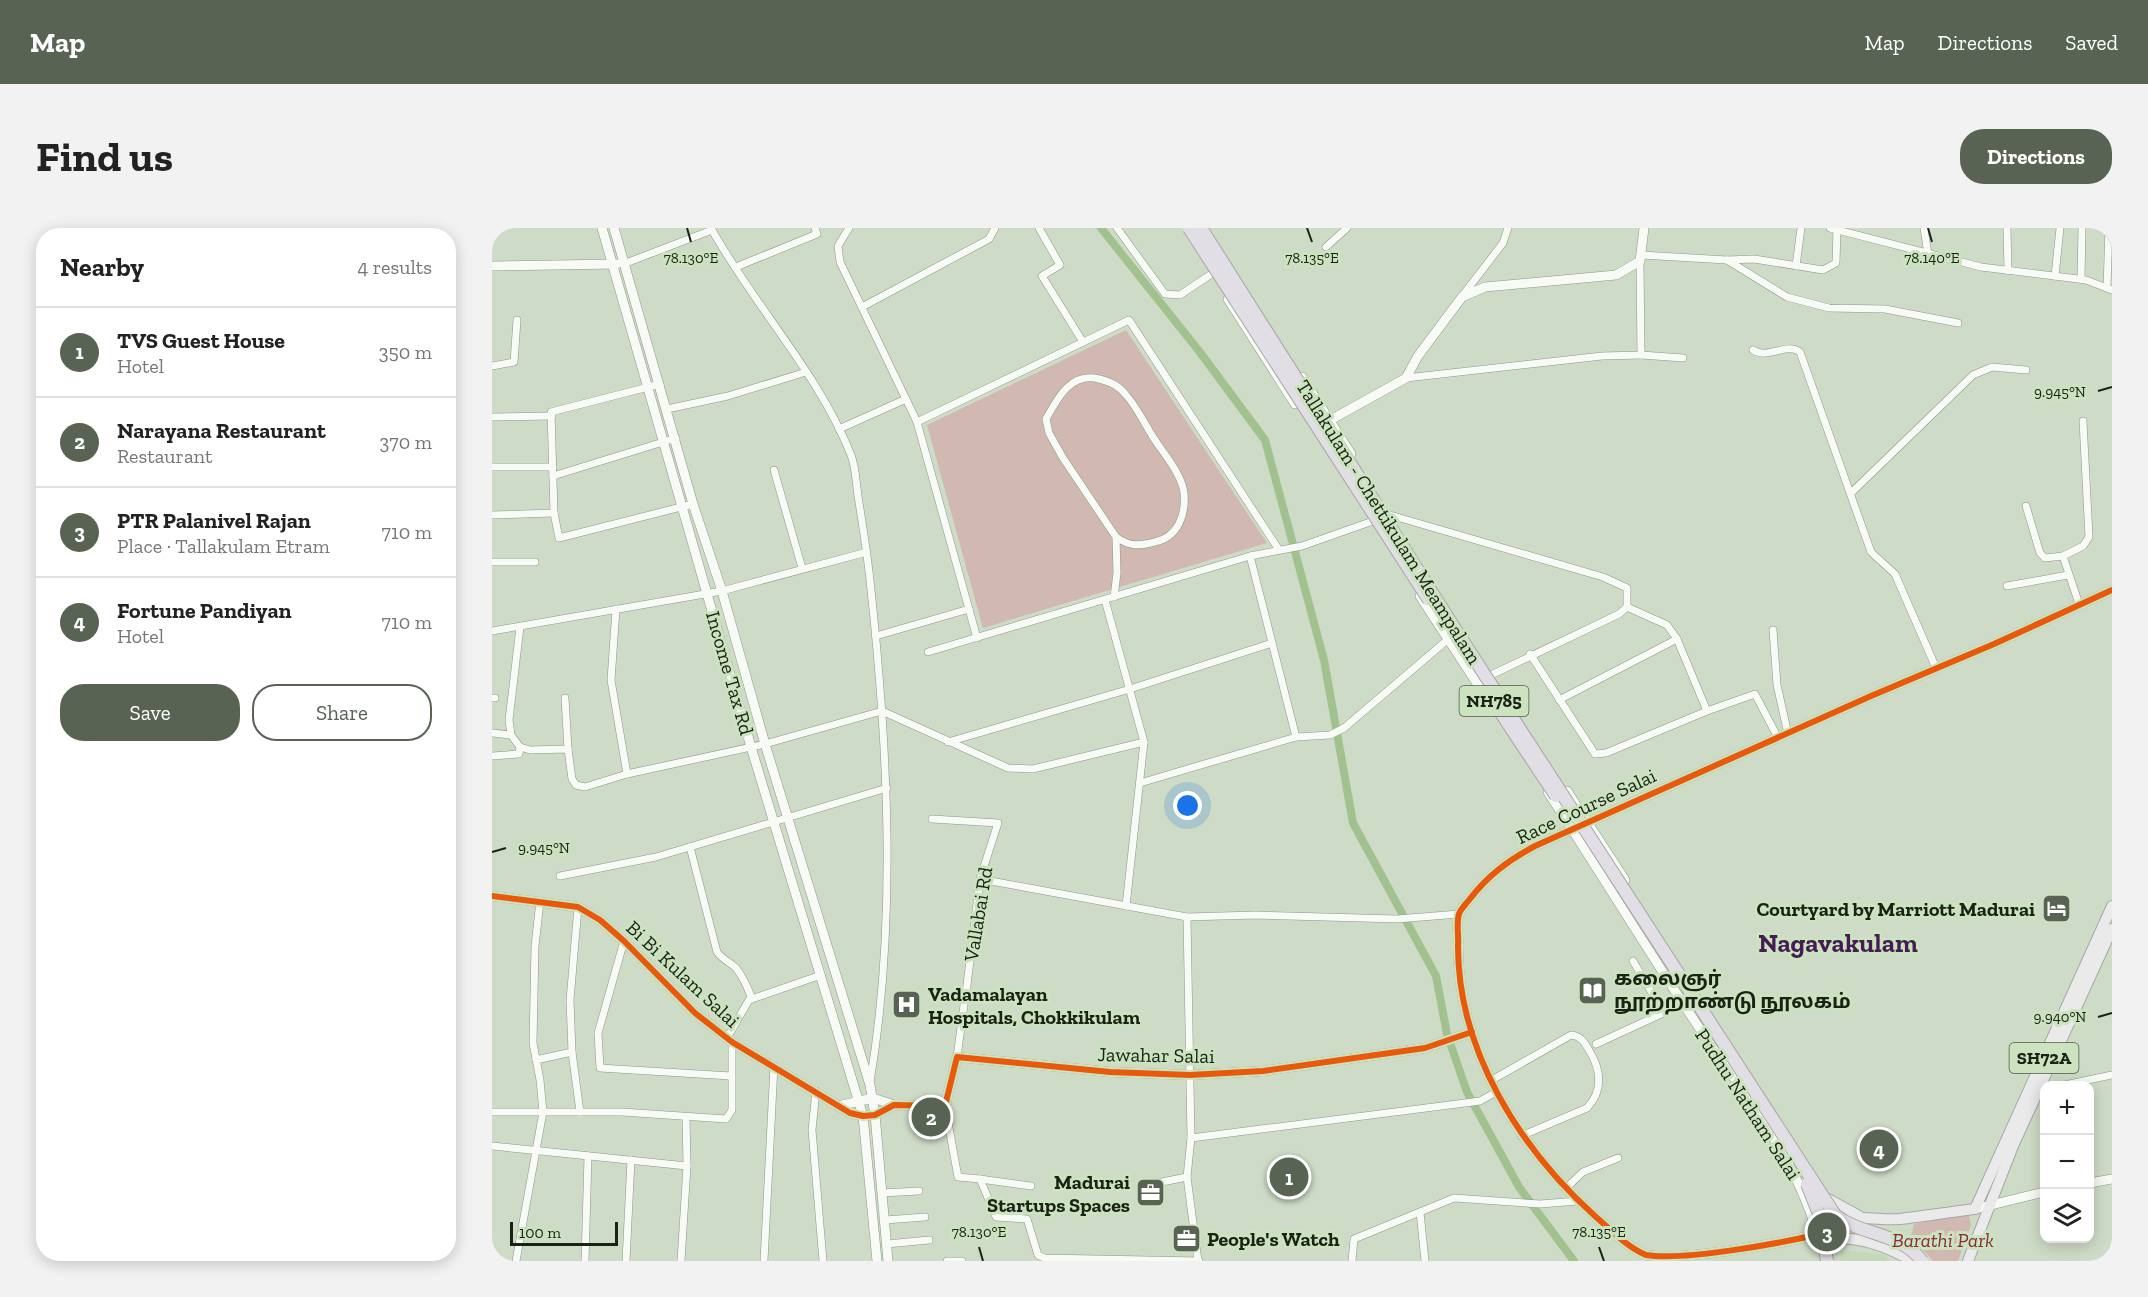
<!DOCTYPE html>
<meta charset="utf-8">
<style>
:root{--surface:#fff;--page:#f2f2f2;--text:#222;--muted:#767676;--line:#e0e0e0;--accent:#586353}
body{margin:0;font-family:"Zilla Slab","Noto Sans Tamil",serif;background:var(--page);color:var(--text)}
.controls{position:absolute;right:18px;bottom:18px;display:grid;overflow:hidden;border-radius:12px;box-shadow:0 3px 15px #0003}
.controls button{width:54px;height:54px;display:grid;place-items:center;padding:0;border:0;border-bottom:2px solid var(--line);background:var(--surface);color:var(--text);font:30px sans-serif}
.scale{position:absolute;left:18px;bottom:15px;width:108px;box-sizing:border-box;padding-left:6px;border:3px solid #192215;border-top:0;font-size:16px;line-height:21px;white-space:nowrap;color:#192215;-webkit-text-stroke:4px #cbe3be;paint-order:stroke}
.you{position:absolute;left:696px;top:578px;width:21px;height:21px;margin:-15px;border:4px solid #fff;border-radius:50%;background:#1a73e8;box-shadow:0 0 0 9px #1a73e833}
.badge{display:grid;place-items:center;width:39px;height:39px;border-radius:50%;background:var(--accent);color:#fff;font-size:20px;font-weight:700}
.pin{position:absolute;translate:-50% -50%;border:3px solid #fff;box-shadow:0 2px 6px #0006}
.list{margin:0;padding:0;list-style:none}
h2{display:flex;justify-content:space-between;align-items:center;height:78px;margin:0;padding:0 24px;font-size:26px}
h2 small{font-size:20px;font-weight:400;color:var(--muted)}
.list li{display:grid;grid-template-columns:39px 1fr auto;gap:18px;align-items:center;box-sizing:border-box;height:90px;padding:0 24px;border-top:2px solid var(--line)}
.list b{display:block;font-size:22px;white-space:nowrap}
.list p{margin:0;font-size:20px;white-space:nowrap;color:var(--muted)}
.list em{font-size:20px;font-style:normal;color:var(--muted)}
.actions{display:flex;gap:12px;padding:18px 24px}
.actions a{flex:1;padding:14px 0;border:2px solid var(--accent);border-radius:24px;text-align:center;font-size:21px;color:var(--accent)}
.actions .main{background:var(--accent);color:#fff}
.icon{flex:none;width:33px;height:33px;fill:none;stroke:currentColor;stroke-width:2;stroke-linecap:round;stroke-linejoin:round}
.map{position:relative;flex:none;width:1620px;height:1033px;overflow:hidden;border-radius:24px}
header{display:flex;align-items:center;gap:36px;box-sizing:border-box;height:84px;padding:0 30px;background:var(--accent);color:#fff}
header strong{font-size:28px}
nav{display:flex;gap:33px;margin-inline-start:auto;font-size:21px}
.intro{display:flex;align-items:center;justify-content:space-between;box-sizing:border-box;height:144px;padding:0 36px}
h1{margin:0;font-size:42px}
.button{padding:15px 27px;border-radius:24px;background:var(--accent);color:#fff;font-size:21px;font-weight:700}
main{display:flex;gap:36px;padding:0 36px}
aside{flex:1;background:var(--surface);border-radius:24px;box-shadow:0 3px 15px #0003}
.map>svg:first-child{display:block}
</style>
<header>
<strong>Map</strong>
<nav><a>Map</a><a>Directions</a><a>Saved</a></nav>
</header>
<div class="intro"><h1>Find us</h1><a class="button">Directions</a></div>
<main>
<aside>
<h2>Nearby<small>4 results</small></h2>
<ul class="list">
<li><span class="badge">1</span><div><b>TVS Guest House</b><p>Hotel</p></div><em>350 m</em></li>
<li><span class="badge">2</span><div><b>Narayana Restaurant</b><p>Restaurant</p></div><em>370 m</em></li>
<li><span class="badge">3</span><div><b>PTR Palanivel Rajan</b><p>Place · Tallakulam Etram</p></div><em>710 m</em></li>
<li><span class="badge">4</span><div><b>Fortune Pandiyan</b><p>Hotel</p></div><em>710 m</em></li>
</ul>
<div class="actions"><a class="main">Save</a><a>Share</a></div>
</aside>
<div class="map">
<svg width="1620" height="1033" viewBox="0 0 1620 1033">
<rect width="100%" height="100%" fill="#cedbc6"/>
<polygon fill="#c4d9b8" points="1358,1023 1395,1027 1395,1033 1348,1033 1349,1024"/>
<g fill="#d1b9b2">
<polygon points="634,102 775,315 491,400 435,197"/>
<polygon points="1469,987 1477,988 1479,997 1466,1033 1441,1033 1419,1008 1422,996"/>
</g>
<g fill="none" stroke-linecap="round" stroke-linejoin="round">
<polyline stroke="#a1c28f" stroke-width="8" points="609,0 707,123 773,212 832,432 861,595 944,748 955,806 975,864 1027,959 1082,1033"/>
<defs>
<g id="street">
<path d="M219 0C262 78 326 144 359 227 364 240 364 255 366 268 371 299 376 330 379 362 396 521 405 696 378 854"/>
<polyline points="357,0 346,18 348,34 425,194 485,410"/>
<polyline points="547,0 568,37 550,48 591,114"/>
<polyline points="625,0 673,66 688,67 727,41"/>
<polyline points="1338,0 1489,39 1594,52 1620,62"/>
<polyline points="1432,0 1436,26"/>
<polyline points="1515,0 1516,43"/>
<polyline points="834,19 855,0"/>
<polyline points="1149,27 1235,32 1295,69 1337,80 1393,81 1466,95"/>
<polyline points="1235,32 1262,31 1331,42 1344,35 1345,1"/>
<polyline points="134,35 220,2"/>
<polyline points="1304,38 1309,0"/>
<polyline points="244,39 325,6 323,0"/>
<polyline points="1563,48 1568,0"/>
<polyline points="1589,51 1590,0"/>
<polyline points="1615,60 1617,0"/>
<polyline points="971,67 1011,15 1016,0"/>
<polyline points="370,79 497,11 503,0"/>
<path d="M1261 122C1276 132 1294 114 1308 124L1379 324 1403 346 1444 440"/>
<polyline points="1149,127 1191,130"/>
<polyline points="0,138 22,134 25,92"/>
<polyline points="914,150 1110,128 1149,127 1148,33"/>
<polyline points="175,181 236,168 314,144"/>
<polyline points="0,189 60,188"/>
<polyline points="425,194 637,92 787,322"/>
<polyline points="347,201 414,171"/>
<polyline points="0,239 61,239"/>
<polyline points="282,242 310,340"/>
<polyline points="61,248 184,210"/>
<polyline points="1359,265 1481,147 1500,139 1534,142"/>
<polyline points="1534,278 1548,325 1553,330 1571,328"/>
<polyline points="62,285 67,310 201,276"/>
<polyline points="0,287 62,285 59,184 168,156"/>
<polyline points="0,334 43,334"/>
<polyline points="1515,358 1576,347"/>
<path d="M622 369 625 345 624 309 571 230 557 205 554 191C566 169 579 144 607 151 619 154 626 157 634 167 645 179 652 195 661 209 671 225 690 246 692 265 694 287 686 309 663 314 647 318 638 319 624 309"/>
<polyline points="613,372 652,514 634,678"/>
<polyline points="1587,376 1571,328 1591,318 1597,309 1591,193"/>
<polyline points="124,381 119,452 135,546"/>
<polyline points="1281,402 1285,457 1296,506"/>
<polyline points="0,403 230,363 375,324"/>
<polyline points="384,408 477,381"/>
<polyline points="436,424 758,328 810,318 898,287 1111,349 1135,360 1135,379 1127,386 999,447"/>
<polyline points="1038,426 1103,526 1114,525 1215,483 1185,411 1175,397 1135,379"/>
<polyline points="0,470 3,470"/>
<polyline points="73,470 76,521"/>
<polyline points="1067,472 1185,411"/>
<polyline points="1215,483 1263,466 1286,510"/>
<polyline points="0,505 19,507 28,519 38,522 76,521 80,551 84,557 93,559 135,546 273,516 390,483 516,540 541,541 652,514"/>
<polyline points="19,507 17,492 28,399"/>
<polyline points="804,509 838,507 852,500 967,402"/>
<polyline points="456,514 638,461 780,415"/>
<polyline points="0,528 27,526 28,519"/>
<polyline points="648,555 804,509 758,328"/>
<polyline points="440,591 506,595 488,651 473,773"/>
<path d="M198 619 225 724C231 732 238 734 244 740 251 749 256 760 260 771"/>
<polyline points="68,648 164,629 395,560"/>
<polyline points="488,651 695,689 763,687 905,691 967,686"/>
<polyline points="86,679 78,772 80,824 88,884"/>
<polyline points="695,689 699,910 695,949 706,1033"/>
<polyline points="132,713 106,805 108,840 239,848"/>
<polyline points="1141,733 1172,785"/>
<polyline points="235,810 257,772 329,747"/>
<polyline points="1104,816 1191,776"/>
<polyline points="465,829 472,777"/>
<polyline points="44,832 80,824"/>
<path d="M1000 852 1079 807C1089 808 1092 814 1097 822 1109 842 1112 862 1095 880L1029 908"/>
<polyline points="1568,858 1620,847"/>
<polyline points="324,863 320,902 331,1033"/>
<polyline points="453,878 466,949 488,951 504,989 535,991 546,1027 552,1030 707,1033"/>
<polyline points="0,884 130,884 234,891 240,882 240,814"/>
<polyline points="699,910 973,875 988,873 1004,864"/>
<polyline points="0,918 195,938"/>
<polyline points="488,951 539,958"/>
<polyline points="660,956 695,949"/>
<polyline points="1073,961 1091,944 1126,930"/>
<polyline points="390,965 427,963"/>
<polyline points="928,984 933,1033"/>
<polyline points="393,992 433,989"/>
<polyline points="395,1016 437,1012"/>
<polyline points="24,1033 51,884 48,852 41,815 43,718 48,673"/>
<polyline points="93,1033 96,928"/>
<polyline points="134,1033 139,932"/>
<polyline points="189,1033 195,938 194,889"/>
<polyline points="272,1033 282,838"/>
<polyline points="455,1033 470,1033"/>
<polyline points="860,1033 862,1011 962,970 1048,976 1086,973"/>
</g>
<g id="secondary">
<polyline points="110,0 259,519 371,888 385,1033"/>
<polyline points="122,0 201,276 230,363 273,516 378,857 383,887 396,1033"/>
<polyline points="0,38 125,36"/>
<polyline points="736,71 803,176"/>
<polyline points="810,149 859,226"/>
<polyline points="833,195 914,150 926,128 970,69 993,59 1124,47 1148,33 1152,0"/>
<polyline points="928,368 1001,480"/>
<polyline points="1075,563 1133,652"/>
<path d="M1056 564C1104 638 1150 713 1198 786 1243 856 1300 921 1324 1001"/>
<polyline points="0,668 86,679 108,692 132,713 203,785 240,814 358,885 371,888 383,887 402,877 453,878 465,829 618,844 698,847 771,843 933,820 980,804"/>
<polyline points="346,878 381,870 402,877"/>
<polyline points="1598,955 1620,951"/>
<polyline points="1483,981 1552,964"/>
<path d="M1324 1007C1283 1016 1192 1033 1154 1027 1135 1019 1119 1002 1104 989 1028 921 966 823 966 718 967 709 964 695 967 686 968 682 974 676 977 672 996 647 1017 632 1043 618L1379 468 1502 416 1620 362"/>
</g>
<g id="primary">
<polyline points="1336,971 1367,988"/>
<polyline points="1483,981 1620,678"/>
<circle cx="1333" cy="1004" r="9"/>
<path d="M1339 998C1359 984 1385 993 1408 991 1433 988 1458 984 1483 981"/>
<path d="M1339 1011C1369 1008 1395 1019 1421 1033"/>
<polyline points="1476,1033 1521,918 1620,701"/>
</g>
</defs>
<use href="#street" stroke="#8d9787" stroke-width="8"/>
<use href="#secondary" stroke="#8d9787" stroke-width="10"/>
<use href="#primary" stroke="#a7a7a6" stroke-width="12"/>
<use href="#street" stroke="#f8faf6" stroke-width="7"/>
<use href="#secondary" stroke="#f8faf6" stroke-width="9"/>
<use href="#primary" stroke="#ebeaeb" stroke-width="10"/>
<defs>
<g id="highway-bridge">
<polyline points="697,0 937,372"/>
<path d="M709 0 963 401 1343 987C1370 1008 1408 1004 1430 1033"/>
<polyline points="1001,473 1064,568"/>
<polyline points="1315,956 1327,986 1335,1033"/>
</g>
</defs>
<use href="#highway-bridge" stroke="#a7a7a6" stroke-width="14" stroke-linecap="butt"/>
<use href="#highway-bridge" stroke="#e2dee5" stroke-width="12"/>
<defs>
<g id="cycleway">
<polyline points="0,668 86,679 108,692 132,713 203,785 240,814 358,885 371,888 383,887 402,877 453,878 465,829 618,844 698,847 771,843 933,820 980,804"/>
<path d="M1324 1007C1283 1016 1192 1033 1154 1027 1135 1019 1119 1002 1104 989 1028 921 966 823 966 718 967 709 964 695 967 686 968 682 974 676 977 672 996 647 1017 632 1043 618L1379 468 1502 416 1620 362"/>
</g>
</defs>
<use href="#cycleway" stroke="#cbe3be" stroke-width="10"/>
<use href="#cycleway" stroke="#e8590c" stroke-width="6"/>
</g>
<path fill="none" stroke="#192215" stroke-width="2" d="M195 0 199 14M815 0 820 14M1436 0 1440 14M1606 163 1620 159M0 624 14 620M1606 789 1620 785M487 1019 491 1033M1107 1019 1112 1033"/>
<defs>
<symbol id="hotel-square" viewBox="-11 -11 22 22"><rect x="-9" y="-9" width="18" height="18" rx="4" fill="#586353" stroke="#cbe3be"/><path d="M-6-4.5h1.5V1H6V5H4.5V3h-9V5H-6ZM-4 0a1.8 1.8 0 1 1 3.6 0ZM.5 0V-2.5h3Q6-2.5 6 0Z" fill="#fff"/></symbol>
<symbol id="library-square" viewBox="-11 -11 22 22"><rect x="-9" y="-9" width="18" height="18" rx="4" fill="#586353" stroke="#cbe3be"/><path d="M-6-4Q-3-5.5-.7-3.5V5Q-3 3-6 4ZM6-4Q3-5.5 .7-3.5V5Q3 3 6 4Z" fill="#fff"/></symbol>
<symbol id="hospital-square" viewBox="-11 -11 22 22"><rect x="-9" y="-9" width="18" height="18" rx="4" fill="#586353" stroke="#cbe3be"/><path d="M-5-5h3v3.5h4V-5h3V5h-3V1.5h-4V5h-3Z" fill="#fff"/></symbol>
<symbol id="office-square" viewBox="-11 -11 22 22"><rect x="-9" y="-9" width="18" height="18" rx="4" fill="#586353" stroke="#cbe3be"/><path d="M-6-3h4V-5.5h4V-3h4V5H-6ZM-1-4.5V-3h2v-1.5ZM-6 0V1H6V0Z" fill="#fff"/></symbol>
</defs>
<g fill-rule="evenodd">
<use href="#hotel-square" x="1548" y="664" width="33" height="33"/>
<use href="#library-square" x="1084" y="746" width="33" height="33"/>
<use href="#hospital-square" x="398" y="760" width="33" height="33"/>
<use href="#office-square" x="642" y="948" width="33" height="33"/>
<use href="#office-square" x="678" y="994" width="33" height="33"/>
</g>
<g text-anchor="middle" stroke-width="6" stroke-linejoin="round" paint-order="stroke">
<g fill="#cbe3be" stroke="#4e5c48" stroke-width="1.5">
<rect x="967.5" y="458" width="69" height="30" rx="4.5"/>
<rect x="1517.5" y="815" width="69" height="30" rx="4.5"/>
</g>
<g font-size="18" font-weight="bold" fill="#192215">
<text x="1002" y="479">NH785</text>
<text x="1552" y="836">SH72A</text>
</g>
<g font-size="20" fill="#192215" stroke="#cbe3be">
<text transform="translate(897 294) rotate(58)" y="7">Tallakulam - Chettikulam Meampalam</text>
<text transform="translate(238 445) rotate(74)" y="7">Income Tax Rd</text>
<text transform="translate(1094 578) rotate(-25)" y="7">Race Course Salai</text>
<text transform="translate(486 686) rotate(-81)" y="7">Vallabai Rd</text>
<text transform="translate(191 746) rotate(43)" y="7">Bi Bi Kulam Salai</text>
<text transform="translate(664 827) rotate(1)" y="7">Jawahar Salai</text>
<text transform="translate(1256 876) rotate(57)" y="7">Pudhu Natham Salai</text>
</g>
<g font-size="20" font-weight="bold" fill="#192215" stroke="#cbe3be" text-anchor="start">
<text x="1543" y="688" text-anchor="end">Courtyard by Marriott Madurai</text>
<text x="1122" y="757">கலைஞர்<tspan x="1122" dy="23">நூற்றாண்டு நூலகம்</tspan></text>
<text x="436" y="773">Vadamalayan<tspan x="436" dy="23">Hospitals, Chokkikulam</tspan></text>
<text x="638" y="961" text-anchor="end">Madurai<tspan x="638" dy="23">Startups Spaces</tspan></text>
<text x="715" y="1018">People's Watch</text>
</g>
<g font-size="20" font-style="italic" fill="#8a2a3a" stroke="#cbe3be">
<text x="1451" y="1019">Barathi Park</text>
</g>
<g font-size="26" font-weight="bold" fill="#431d53" stroke="#cbe3be">
<text x="1346" y="724">Nagavakulam</text>
</g>
</g>
<g font-size="15" text-anchor="middle" fill="#192215" stroke="#cbe3be" stroke-width="6" stroke-linejoin="round" paint-order="stroke">
<text x="199" y="35">78.130°E</text>
<text x="820" y="35">78.135°E</text>
<text x="1440" y="35">78.140°E</text>
<text x="1568" y="169">9.945°N</text>
<text x="52" y="625">9.945°N</text>
<text x="1568" y="794">9.940°N</text>
<text x="487" y="1009">78.130°E</text>
<text x="1107" y="1009">78.135°E</text>
</g>
</svg>
<div class="controls">
<button>+</button>
<button>−</button>
<button><svg class="icon" aria-label="layers" viewBox="0 0 24 24"><path d="M12 4l9 5-9 5-9-5zM3 14l9 5 9-5"/></svg></button>
</div>
<div class="scale">100 m</div>
<div class="you"></div>
<div class="pin badge" style="left:797px;top:949px">1</div>
<div class="pin badge" style="left:439px;top:889px">2</div>
<div class="pin badge" style="left:1335px;top:1004px">3</div>
<div class="pin badge" style="left:1387px;top:921px">4</div>
</div>
</main>
